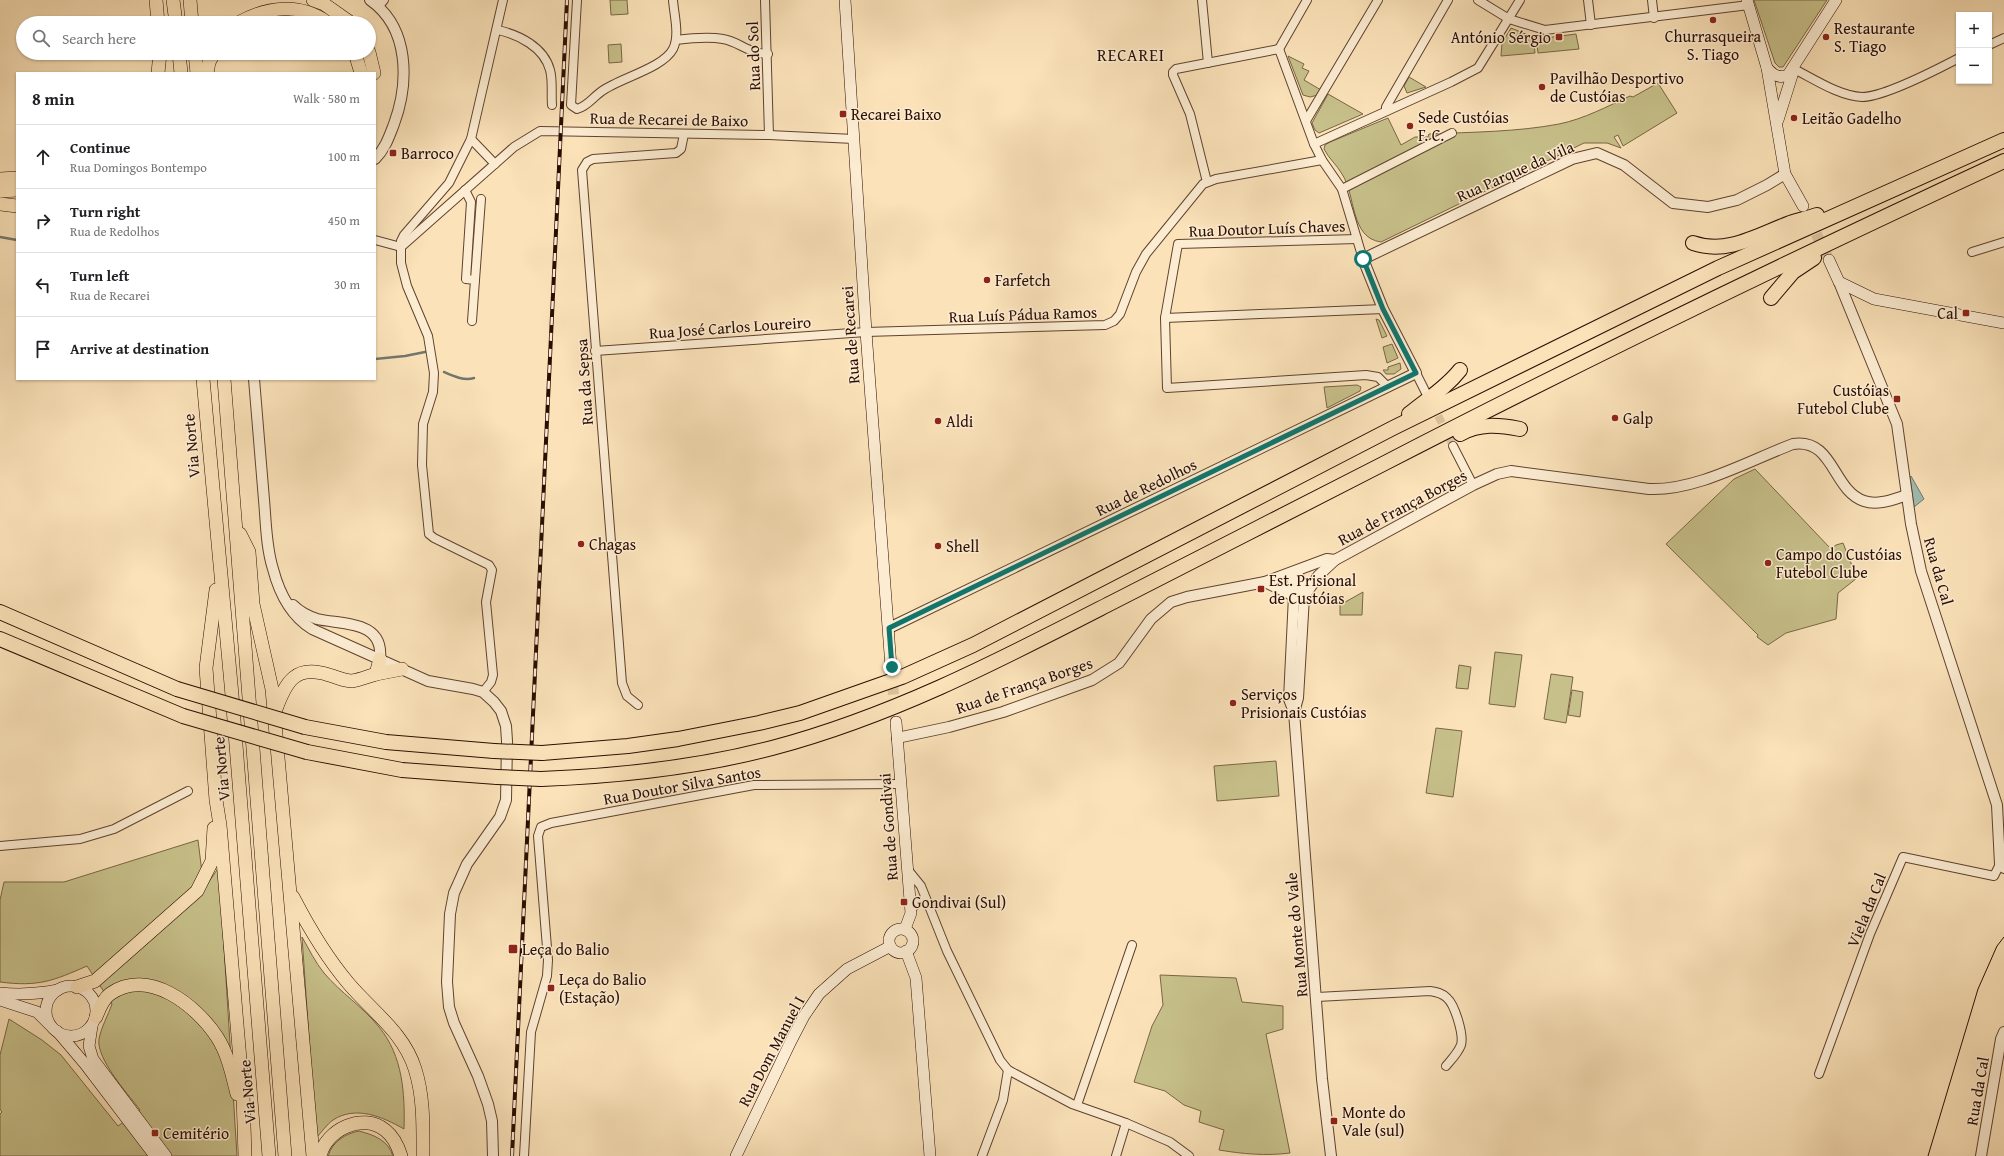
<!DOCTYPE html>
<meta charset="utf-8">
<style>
:root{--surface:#fff;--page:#f6f6f6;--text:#202124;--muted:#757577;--line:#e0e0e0}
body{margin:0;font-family:"Gentium Book Plus",serif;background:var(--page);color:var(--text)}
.controls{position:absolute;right:12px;top:12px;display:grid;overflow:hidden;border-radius:0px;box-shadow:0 1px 3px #0004}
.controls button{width:36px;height:36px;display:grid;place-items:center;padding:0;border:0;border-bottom:1px solid var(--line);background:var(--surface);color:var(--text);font:20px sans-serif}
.stop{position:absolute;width:12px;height:12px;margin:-9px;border:3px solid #0f766e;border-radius:50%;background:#fff}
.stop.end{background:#0f766e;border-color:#fff;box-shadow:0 1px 4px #0008}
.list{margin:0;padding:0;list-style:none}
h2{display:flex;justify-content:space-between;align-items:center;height:52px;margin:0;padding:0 16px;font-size:17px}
h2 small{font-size:13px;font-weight:400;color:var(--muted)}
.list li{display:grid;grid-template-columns:26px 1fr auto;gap:12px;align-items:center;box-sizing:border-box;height:64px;padding:0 16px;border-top:1px solid var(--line)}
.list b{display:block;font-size:15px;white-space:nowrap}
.list p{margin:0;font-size:13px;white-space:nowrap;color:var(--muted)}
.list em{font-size:13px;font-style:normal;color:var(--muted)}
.icon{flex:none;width:22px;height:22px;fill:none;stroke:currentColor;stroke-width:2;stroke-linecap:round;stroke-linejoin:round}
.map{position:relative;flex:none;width:2004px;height:1156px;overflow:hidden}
.search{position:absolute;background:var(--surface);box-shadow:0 1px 3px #0004;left:16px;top:16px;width:360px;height:44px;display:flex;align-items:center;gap:10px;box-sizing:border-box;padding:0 14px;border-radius:22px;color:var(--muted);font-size:15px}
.panel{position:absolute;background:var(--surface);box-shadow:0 1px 3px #0004;left:16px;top:72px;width:360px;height:308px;border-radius:0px}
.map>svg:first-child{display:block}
</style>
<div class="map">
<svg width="2004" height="1156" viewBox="0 0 2004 1156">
<rect width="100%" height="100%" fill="#fbe2b9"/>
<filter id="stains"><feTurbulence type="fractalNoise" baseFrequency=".005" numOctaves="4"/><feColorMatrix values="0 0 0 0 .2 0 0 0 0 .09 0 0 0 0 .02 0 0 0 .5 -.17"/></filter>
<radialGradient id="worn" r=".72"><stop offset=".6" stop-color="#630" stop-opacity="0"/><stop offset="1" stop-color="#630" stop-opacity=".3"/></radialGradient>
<g fill="#c7c08a" stroke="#796645">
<polygon points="610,0 627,0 628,14 611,15"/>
<polygon points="1754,0 1827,0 1783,67 1779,67 1775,63"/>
<polygon points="1511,28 1533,37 1535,53 1501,56 1502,43"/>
<polygon points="1576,34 1579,49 1538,53 1536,36 1545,38"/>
<polygon points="621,44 622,62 609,63 608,45"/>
<polygon points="1288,56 1304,64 1302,68 1309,71 1304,80 1321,90 1318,95 1310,97 1303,95"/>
<polygon points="1409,77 1426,87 1407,93 1404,86"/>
<path d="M1658 83 1677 113 1623 146 1618 135 1614 137 1621 148 1607 143H1584L1381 242C1350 238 1356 195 1342 174 1337 165 1329 159 1324 149L1325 145 1330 142 1388 118 1401 145 1415 137H1428L1429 134C1472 132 1517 132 1559 124 1584 119 1608 106 1630 96L1633 97Z"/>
<polygon points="1328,94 1363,114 1319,133 1315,130 1312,123"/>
<polygon points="1376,319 1379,320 1387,336 1382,338"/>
<polygon points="1392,344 1398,358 1387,363 1383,347"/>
<polygon points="1400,363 1401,369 1394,374 1386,374 1383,370 1388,370 1388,367"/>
<polygon points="1357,385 1361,387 1360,391 1327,408 1324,387"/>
<polygon points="1755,469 1831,549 1836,545 1843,543 1857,578 1838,593 1836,619 1786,633 1768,645 1757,637 1758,635 1666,544 1734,479"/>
<polygon points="1363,592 1362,615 1340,615 1340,605"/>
<polygon points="1495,652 1522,655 1515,707 1489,704"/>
<polygon points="1459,665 1471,667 1468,689 1456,688"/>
<polygon points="1551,674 1573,677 1566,723 1544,719"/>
<polygon points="1572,690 1583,692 1580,717 1568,715"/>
<polygon points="1436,728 1462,731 1453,797 1426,793"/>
<polygon points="1276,761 1279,796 1217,801 1214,766"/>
<path d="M198 840 204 889 219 867 237 1156H0V1114L2 1112 0 1109V1055L9 1019 42 1040 61 1055 118 1126 140 1110C128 1094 96 1059 99 1039 101 1028 108 1015 112 1004L87 966C53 981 38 987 0 982V900L4 882H64Z"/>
<path d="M302 937C309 949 315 962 324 973 341 993 363 1007 379 1027 403 1056 405 1094 404 1129 383 1117 356 1105 333 1120 327 1124 321 1133 316 1138Z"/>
<path d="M1160 975 1236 978 1242 1002 1283 1006V1029L1266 1034 1290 1153C1266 1156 1243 1154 1219 1150L1224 1130 1199 1122 1201 1111 1184 1105 1165 1091 1134 1082 1152 1026 1163 1005Z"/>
<path d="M359 1131C374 1135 388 1140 393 1156H328C333 1141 345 1134 359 1131Z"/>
</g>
<polygon fill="#9fbdb2" stroke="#71776b" points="1911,476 1924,499 1914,507 1910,477"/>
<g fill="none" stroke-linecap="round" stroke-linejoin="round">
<g stroke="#71776b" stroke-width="2.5">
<polyline points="0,237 17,240"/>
<polyline points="375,359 405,356 425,352"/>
<path d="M444 372C453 376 464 381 474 378"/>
</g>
<polyline stroke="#dcc29d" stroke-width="8" stroke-dasharray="8 4" stroke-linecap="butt" points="1433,405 1453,446"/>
<g stroke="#dcc29d" stroke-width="11" stroke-dasharray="11 5.5" stroke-linecap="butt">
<polyline points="1809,219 1829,260"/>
<polyline points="891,667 896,722"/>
</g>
<defs>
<g id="minor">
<path d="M577 0 571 105 577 109C588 106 593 97 602 91 620 78 663 68 673 49 680 35 674 15 673 0"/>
<polyline points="765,0 769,135"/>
<polyline points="1202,0 1208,63"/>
<polyline points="1478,0 1509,19 1545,30 1749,5"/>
<polyline points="1588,0 1591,25"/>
<polyline points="1652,0 1654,18"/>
<polyline points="379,6 384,0"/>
<path d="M498 30C519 35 544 47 550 70 553 81 551 94 552 105"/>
<path d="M676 40C691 38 708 36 723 39 740 42 747 53 768 54"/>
<polyline points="1989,45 2004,38"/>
<polyline points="1279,49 1307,0"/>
<path d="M1794 69C1814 79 1839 96 1862 97 1884 97 1938 69 1959 58"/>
<polyline points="1386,111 1386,107 1448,0"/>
<polyline points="1306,121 1378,0"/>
<polyline points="471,139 495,164"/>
<polyline points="1314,144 1451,82 1478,68 1520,0"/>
<polyline points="1207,182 1190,114 1173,75 1173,72 1176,69 1279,49 1314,144 1322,160 1342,189 1363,259"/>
<polyline points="1342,189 1452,133"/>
<polyline points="465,190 471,202 466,279 475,280 472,321"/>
<polyline points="1357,239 1178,244 1165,318 1167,388 1366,375 1378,377 1388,387"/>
<polyline points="375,240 401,247 514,147 540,131 769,135 854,139"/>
<polyline points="1972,252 2004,242"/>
<polyline points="475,280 481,199"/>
<polyline points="1165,318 1383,309"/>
<polyline points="595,351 866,332 1105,325 1114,321 1120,314 1136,272 1146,254 1203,184 1216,179 1322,160"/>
<polyline points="1416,373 1426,393"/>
<polyline points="1453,446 1473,485"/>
<polyline points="483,692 491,682 493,675 486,602 492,570 489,565 434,538 429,534 422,465 423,424 433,392 434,373 428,336 407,286 401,263 401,241 404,235 449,183 471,139 503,0"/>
<polyline points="638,705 627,696 622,683 582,170 587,162 593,159 676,153 681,149 684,134"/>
<polyline points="0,846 80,839 114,829 188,791"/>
<polyline points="908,870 921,886 927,901"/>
<polyline points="911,911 917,901 927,901 947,951 1000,1060 1008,1070 1072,1104 1126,1123 1170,1142 1189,1156"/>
<path d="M1317 997 1430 991C1437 992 1442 993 1447 998 1455 1005 1464 1035 1461 1045 1458 1053 1451 1060 1446 1066"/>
<polyline points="1819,1074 1870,934 1903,857 1994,876 2000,864"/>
<polyline points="1077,1105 1132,945"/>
<polyline points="524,1156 531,1032 547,976 548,960 538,836 541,827 551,823 754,785 901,784"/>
<polyline points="982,1156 1003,1100 1008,1070"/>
<polyline points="1116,1156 1126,1123"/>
</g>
<g id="tertiary">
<path d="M370 0C410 28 409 83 394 124 389 137 385 149 375 159"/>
<polyline points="1839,282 1897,424 1911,524 1921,571 1997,805 2000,864 2004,868"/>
<path d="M254 379C257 419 261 460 264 500 266 522 266 547 273 569 279 592 291 616 312 629L428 681 473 689 483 692 494 702 501 711 506 726 507 741 506 800 500 817 467 864 454 893 450 914 447 982 449 1007 454 1023 478 1076 488 1104 492 1121 493 1156"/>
<polyline points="1296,571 1292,585 1294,596 1289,699 1294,712 1322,1079 1331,1156"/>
<polyline points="1265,582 1294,596"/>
<polyline points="1304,597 1318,576 1335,560"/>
<path d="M293 605C300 612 308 616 317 619 343 625 384 620 380 659"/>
<polyline points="889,628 1416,373 1383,309 1363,259 1572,159 1597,153 1624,165 1673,203 1708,207 1737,200 1767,185 1785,174"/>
<polyline points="1294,712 1298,698 1304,597 1301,582 1296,571"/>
<path d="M897 738 949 727 1003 712 1092 680 1119 663 1151 619 1171 602 1187 597 1265 582 1327 559 1335 560 1473 485 1497 474 1511 471 1649 489C1696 491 1748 461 1793 444 1834 438 1832 490 1864 501 1878 506 1894 499 1907 495"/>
<polyline points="1981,1156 2001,1039 2004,1032"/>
</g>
<g id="secondary">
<polyline points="845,0 866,332 891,667"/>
<polyline points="1747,0 1767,68 1785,174 1803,206"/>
<path d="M1767 68C1773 75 1779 79 1788 75L1836 0"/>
<polyline points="1778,120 1794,69"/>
<polyline points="1829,260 1839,282 1874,299 2004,323"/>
<polyline points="896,722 911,913 905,929"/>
<circle cx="901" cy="941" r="12"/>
<polyline points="906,951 916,978 930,1156"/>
<circle cx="71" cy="1011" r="25"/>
<path d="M0 993C21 995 38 994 58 990"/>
<polyline points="0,1000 37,1012 49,1024"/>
<polyline points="92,1026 89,1046 93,1059 166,1156"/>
<polyline points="57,1031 85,1064 155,1156"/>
<polyline points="736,1156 791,1041 804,1016 819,994 847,969 889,947"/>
</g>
<g id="trunk">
<polyline points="156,0 158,23"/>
<polyline points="173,0 176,23"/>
<polyline points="190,0 192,23"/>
<polyline points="313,0 324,4 351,23"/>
<path d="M238 23C268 6 300 3 328 23"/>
<polyline points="369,52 374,73"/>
<polyline points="179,53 181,73"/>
<polyline points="195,53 197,73"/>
<polyline points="355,53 361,73"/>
<polyline points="158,73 160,53"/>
<polyline points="207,73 209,62 214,53"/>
<polyline points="0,179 17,178"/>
<polyline points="0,191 17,190"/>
<polyline points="0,204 17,206"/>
<polyline points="203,379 232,695 269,1156"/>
<polyline points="224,379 285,1156"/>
<polyline points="240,534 249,552 253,604 272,689 313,1156"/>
<polyline points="216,590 206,668 216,800 220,825 243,1095 245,1156"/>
<polyline points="376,674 402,669"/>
<path d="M276 709C286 682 295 664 329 675 337 677 344 681 352 681 360 680 369 676 376 674L380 659"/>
<path d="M293 897C309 928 326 957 349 984 372 1011 404 1033 415 1069 424 1097 423 1127 423 1156"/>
<polyline points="77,987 95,981 197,891 212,861 214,828"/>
<path d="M96 1017C99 1009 103 999 110 994 148 967 196 1005 217 1037 228 1054 232 1074 237 1094"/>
<path d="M320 1156C326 1130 362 1112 385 1130 394 1137 398 1146 401 1156"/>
</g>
<g id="motorway">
<path d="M1693 243C1727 255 1758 235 1790 223 1799 220 1808 218 1817 215"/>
<polyline points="1771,298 1793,272 1814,258"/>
<path d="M1409 414C1427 399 1446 388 1460 370"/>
<path d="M1460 434C1480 423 1499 425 1520 429"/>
<polyline points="0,612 177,689"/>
<polyline points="0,639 183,716"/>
<polyline points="305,727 386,742 494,751"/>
<polyline points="307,752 402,770 497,777"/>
<polyline points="542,753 628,746 678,739 759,723 800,713 902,677 973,645 1393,428 1718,268 2004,140"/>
<path d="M541 779C619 776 696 768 772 748 893 716 1000 660 1111 603 1202 557 1292 510 1383 464 1588 358 1795 258 2004 161"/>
</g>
</defs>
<use href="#minor" stroke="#5f422e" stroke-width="10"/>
<use href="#tertiary" stroke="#5f422e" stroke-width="12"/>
<use href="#secondary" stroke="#2b0d00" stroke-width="12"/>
<use href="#trunk" stroke="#2b0d00" stroke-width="14"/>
<use href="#motorway" stroke="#2b0d00" stroke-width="16"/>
<use href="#minor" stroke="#fcecd2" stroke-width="8"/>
<use href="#tertiary" stroke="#fcecd2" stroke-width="10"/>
<use href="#secondary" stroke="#fcecd2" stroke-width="11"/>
<use href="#trunk" stroke="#fbe2b9" stroke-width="13"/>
<use href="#motorway" stroke="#fbe2b9" stroke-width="14"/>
<polyline stroke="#2b0d00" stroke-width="1" points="1928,1156 1978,989 1997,946 2004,937"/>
<defs>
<polyline id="rail" points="512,1156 567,0"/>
</defs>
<use href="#rail" stroke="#2b0d00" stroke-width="4"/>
<use href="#rail" stroke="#fcecd2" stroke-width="2.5" stroke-dasharray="8" stroke-linecap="butt"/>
<defs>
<g id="motorway-bridge">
<polyline points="177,689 305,727"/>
<polyline points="183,716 307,752"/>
<polyline points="494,751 542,753"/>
<polyline points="497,777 541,779"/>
</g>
</defs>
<use href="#motorway-bridge" stroke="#2b0d00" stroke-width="16" stroke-linecap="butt"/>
<use href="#motorway-bridge" stroke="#fbe2b9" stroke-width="14"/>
</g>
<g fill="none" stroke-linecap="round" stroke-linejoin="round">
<polyline stroke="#0f766e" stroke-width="5" points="892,667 889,628 1416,373 1383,309 1363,259"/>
</g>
<g fill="#8f2418" stroke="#fcecd2" stroke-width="1.5">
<circle cx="1713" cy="20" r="4"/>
<rect x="1555" y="33" width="8" height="8" rx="2"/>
<circle cx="1826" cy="37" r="4"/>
<circle cx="1542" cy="87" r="4"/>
<rect x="839" y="110" width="8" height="8" rx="2"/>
<circle cx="1794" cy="118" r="4"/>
<circle cx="1410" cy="126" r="4"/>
<rect x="389" y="149" width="8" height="8" rx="2"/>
<circle cx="987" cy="280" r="4"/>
<rect x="1962" y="309" width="8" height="8" rx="2"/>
<rect x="1893" y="395" width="8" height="8" rx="2"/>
<circle cx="1615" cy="418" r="4"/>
<circle cx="938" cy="421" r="4"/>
<circle cx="581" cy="544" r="4"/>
<circle cx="938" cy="546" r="4"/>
<circle cx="1768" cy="563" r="4"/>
<rect x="1257" y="585" width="8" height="8" rx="2"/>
<circle cx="1233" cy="703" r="4"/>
<rect x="900" y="898" width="8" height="8" rx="2"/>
<rect x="508" y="944" width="10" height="10" rx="2"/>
<rect x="547" y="984" width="8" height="8" rx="2"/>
<rect x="1330" y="1117" width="8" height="8" rx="2"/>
<rect x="151" y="1129" width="8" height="8" rx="2"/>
</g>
<g text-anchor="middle" stroke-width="3" stroke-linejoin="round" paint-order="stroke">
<g font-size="16" fill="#2b0d00" stroke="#fcecd2" text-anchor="start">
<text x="1834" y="34">Restaurante<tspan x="1834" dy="18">S. Tiago</tspan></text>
<text x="1713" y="42" text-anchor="middle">Churrasqueira<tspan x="1713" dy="18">S. Tiago</tspan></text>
<text x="1551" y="43" text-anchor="end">António Sérgio</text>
<text x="1550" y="84">Pavilhão Desportivo<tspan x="1550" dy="18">de Custóias</tspan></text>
<text x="851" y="120">Recarei Baixo</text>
<text x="1418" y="123">Sede Custóias<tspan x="1418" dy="18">F. C.</tspan></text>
<text x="1802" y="124">Leitão Gadelho</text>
<text x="401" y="159">Barroco</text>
<text x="995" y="286">Farfetch</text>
<text x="1958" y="319" text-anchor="end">Cal</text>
<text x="1889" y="396" text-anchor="end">Custóias<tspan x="1889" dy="18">Futebol Clube</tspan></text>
<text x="1623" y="424">Galp</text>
<text x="946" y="427">Aldi</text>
<text x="589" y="550">Chagas</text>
<text x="946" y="552">Shell</text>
<text x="1776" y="560">Campo do Custóias<tspan x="1776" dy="18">Futebol Clube</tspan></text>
<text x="1269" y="586">Est. Prisional<tspan x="1269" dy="18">de Custóias</tspan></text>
<text x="1241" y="700">Serviços<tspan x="1241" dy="18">Prisionais Custóias</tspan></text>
<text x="912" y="908">Gondivai (Sul)</text>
<text x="522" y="955">Leça do Balio</text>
<text x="559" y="985">Leça do Balio<tspan x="559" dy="18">(Estação)</tspan></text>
<text x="1342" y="1118">Monte do<tspan x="1342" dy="18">Vale (sul)</tspan></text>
<text x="163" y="1139">Cemitério</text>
</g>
<g font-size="16" fill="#2b0d00" stroke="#fcecd2">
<text transform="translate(753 56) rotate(-92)" y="6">Rua do Sol</text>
<text transform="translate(669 119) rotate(1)" y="6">Rua de Recarei de Baixo</text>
<text transform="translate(1515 171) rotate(-24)" y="6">Rua Parque da Vila</text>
<text transform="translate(1267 228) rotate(-2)" y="6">Rua Doutor Luís Chaves</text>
<text transform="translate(1023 314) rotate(-2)" y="6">Rua Luís Pádua Ramos</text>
<text transform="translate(730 327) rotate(-4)" y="6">Rua José Carlos Loureiro</text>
<text transform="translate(850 335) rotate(-94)" y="6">Rua de Recarei</text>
<text transform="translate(584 382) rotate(-94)" y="6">Rua da Sepsa</text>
<text transform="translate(191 446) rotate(-95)" y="6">Via Norte</text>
<text transform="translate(1146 487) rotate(-26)" y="6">Rua de Redolhos</text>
<text transform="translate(1402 507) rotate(-28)" y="6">Rua de França Borges</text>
<text transform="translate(1939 571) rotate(74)" y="6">Rua da Cal</text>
<text transform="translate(1024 685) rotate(-19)" y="6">Rua de França Borges</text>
<text transform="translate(221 769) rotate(-95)" y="6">Via Norte</text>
<text transform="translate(682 785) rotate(-10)" y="6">Rua Doutor Silva Santos</text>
<text transform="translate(888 827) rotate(-94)" y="6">Rua de Gondivai</text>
<text transform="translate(1866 910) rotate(-68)" y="6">Viela da Cal</text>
<text transform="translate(1296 935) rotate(-95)" y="6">Rua Monte do Vale</text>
<text transform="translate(771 1051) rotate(-62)" y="6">Rua Dom Manuel I</text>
<text transform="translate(1977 1091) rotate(-80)" y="6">Rua da Cal</text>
<text transform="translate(247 1092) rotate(-95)" y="6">Via Norte</text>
</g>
<g font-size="17" letter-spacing="1" fill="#2b0d00" stroke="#fcecd2">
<text x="1131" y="61">RECAREI</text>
</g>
</g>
<rect width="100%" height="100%" filter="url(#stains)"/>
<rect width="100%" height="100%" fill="url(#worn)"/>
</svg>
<div class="controls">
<button>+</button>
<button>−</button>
</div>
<div class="stop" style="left:1363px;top:259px"></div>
<div class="stop end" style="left:892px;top:667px"></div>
<div class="search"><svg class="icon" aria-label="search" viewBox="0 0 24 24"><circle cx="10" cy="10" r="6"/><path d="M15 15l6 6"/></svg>Search here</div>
<section class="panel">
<h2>8 min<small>Walk · 580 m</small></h2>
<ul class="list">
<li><svg class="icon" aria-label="ahead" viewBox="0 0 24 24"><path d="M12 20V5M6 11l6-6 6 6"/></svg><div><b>Continue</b><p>Rua Domingos Bontempo</p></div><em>100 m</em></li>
<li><svg class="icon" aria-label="right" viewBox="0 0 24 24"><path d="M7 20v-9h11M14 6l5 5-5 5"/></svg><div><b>Turn right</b><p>Rua de Redolhos</p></div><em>450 m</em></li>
<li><svg class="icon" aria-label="left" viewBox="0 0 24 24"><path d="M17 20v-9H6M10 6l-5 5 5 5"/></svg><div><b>Turn left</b><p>Rua de Recarei</p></div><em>30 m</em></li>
<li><svg class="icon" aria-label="arrive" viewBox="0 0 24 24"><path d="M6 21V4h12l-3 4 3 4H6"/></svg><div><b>Arrive at destination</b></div></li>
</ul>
</section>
</div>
